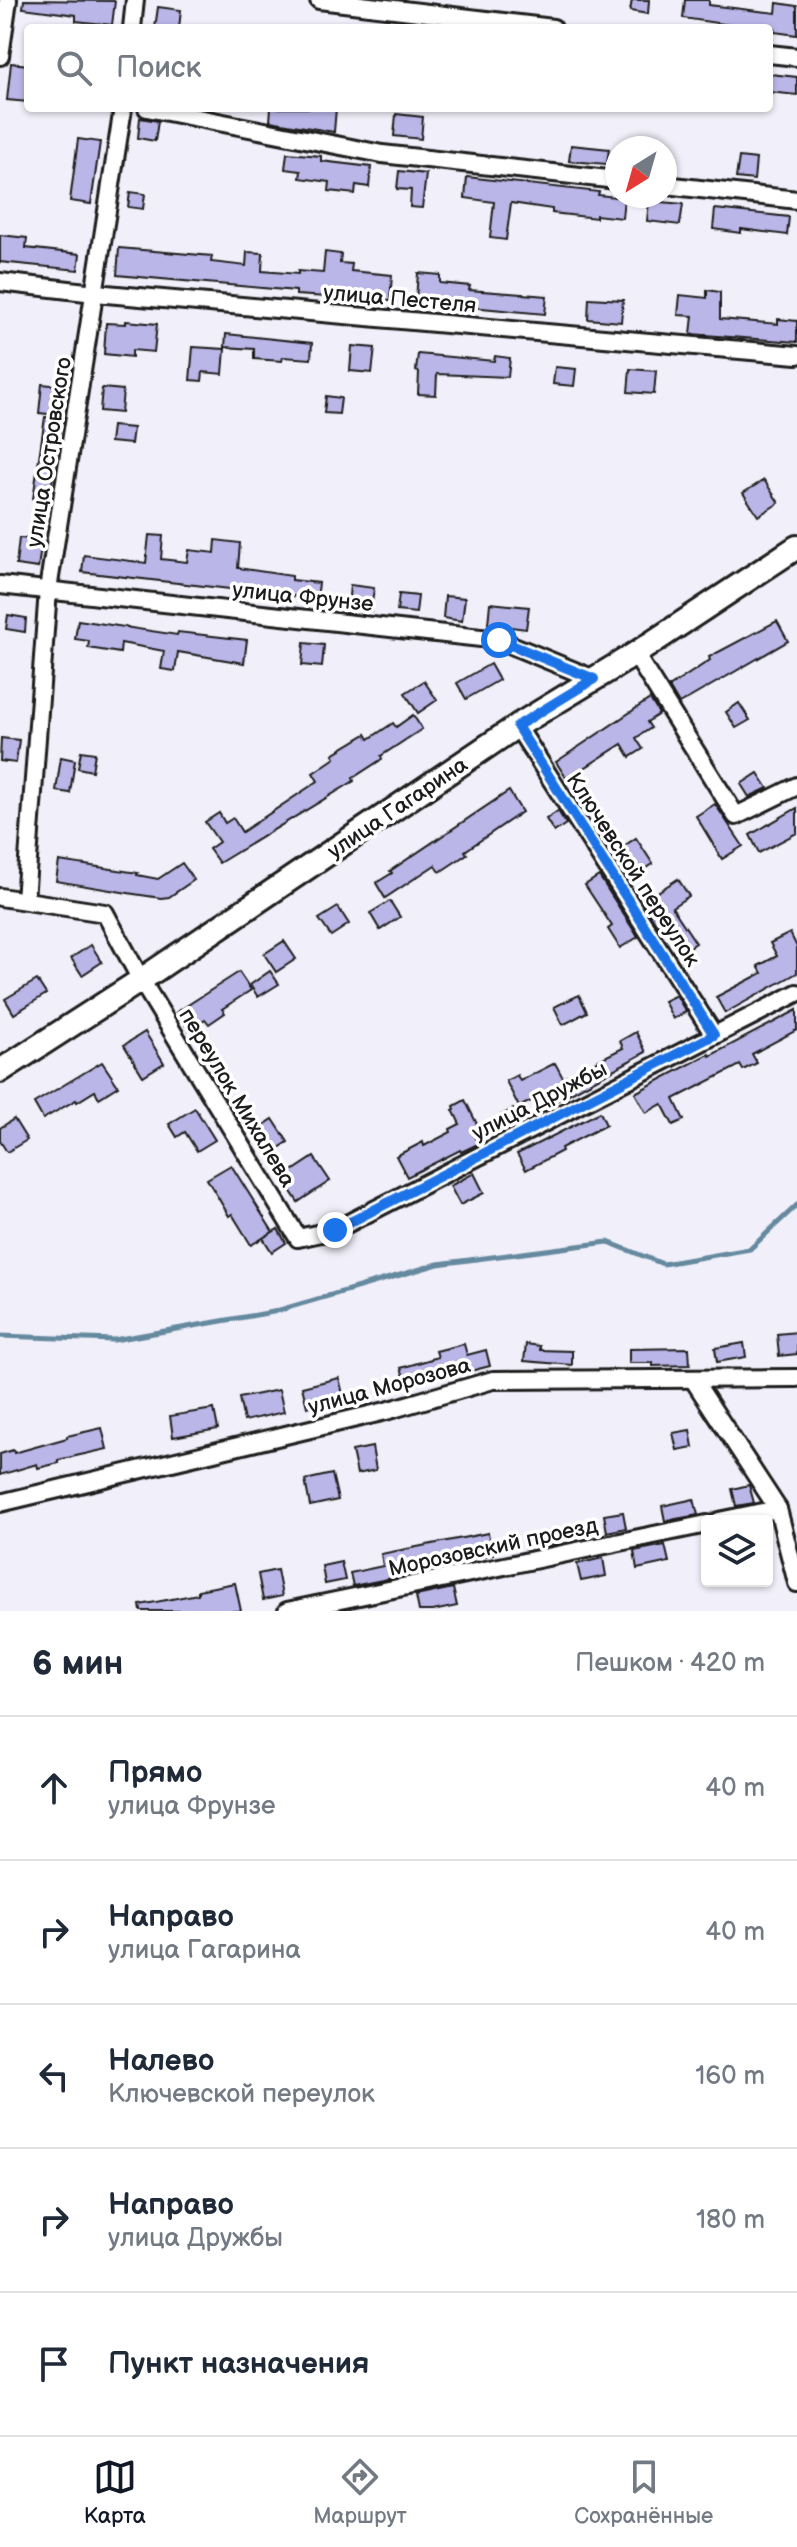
<!DOCTYPE html>
<html lang="ru">
<meta charset="utf-8">
<style>
:root{--surface:#fff;--page:#f6f6f7;--text:#1f2937;--muted:#747a83;--line:#e0e1e3;--accent:#111827}
body{margin:0;font-family:"Balsamiq Sans",sans-serif;background:var(--page);color:var(--text)}
.controls{position:absolute;right:24px;bottom:24px;display:grid;overflow:hidden;border-radius:8px;box-shadow:0 2px 6px #0004}
.controls button{width:72px;height:72px;display:grid;place-items:center;padding:0;border:0;border-bottom:2px solid var(--line);background:var(--surface);color:var(--text);font:40px sans-serif}
.compass{position:absolute;left:605px;top:136px;width:72px;height:72px;border-radius:50%;background:var(--surface);box-shadow:0 2px 6px #0004;rotate:217deg}
.stop{position:absolute;width:24px;height:24px;margin:-18px;border:6px solid #1a73e8;border-radius:50%;background:#fff}
.stop.end{background:#1a73e8;border-color:#fff;box-shadow:0 2px 8px #0008}
.list{margin:0;padding:0;list-style:none}
h2{display:flex;justify-content:space-between;align-items:center;height:104px;margin:0;padding:0 32px;font-size:34px}
h2 small{font-size:26px;font-weight:400;color:var(--muted)}
.list li{display:grid;grid-template-columns:52px 1fr auto;gap:24px;align-items:center;box-sizing:border-box;height:144px;padding:0 32px;border-top:2px solid var(--line)}
.list b{display:block;font-size:30px;white-space:nowrap}
.list p{margin:0;font-size:26px;white-space:nowrap;color:var(--muted)}
.list em{font-size:26px;font-style:normal;color:var(--muted)}
.icon{flex:none;width:44px;height:44px;fill:none;stroke:currentColor;stroke-width:2;stroke-linecap:round;stroke-linejoin:round}
.map{position:relative;flex:none;width:797px;height:1611px;overflow:hidden}
.search{position:absolute;background:var(--surface);box-shadow:0 2px 6px #0004;left:24px;right:24px;top:24px;height:88px;display:flex;align-items:center;gap:20px;box-sizing:border-box;padding:0 28px;border-radius:8px;color:var(--muted);font-size:30px}
.sheet{height:824px;background:var(--surface)}
nav{display:flex;justify-content:space-around;align-items:center;box-sizing:border-box;height:112px;border-top:2px solid var(--line);background:var(--surface);font-size:22px;color:var(--muted)}
nav a{display:grid;justify-items:center;gap:4px}
nav .on{color:var(--accent)}
.map>svg:first-child{display:block}
</style>
<div class="map">
<svg width="797" height="1611" viewBox="0 0 797 1611">
<rect width="100%" height="100%" fill="#f1f0fa"/>
<filter id="ink" filterUnits="userSpaceOnUse"><feTurbulence type="fractalNoise" baseFrequency=".0125" numOctaves="2"/><feDisplacementMap in="SourceGraphic" scale="16" xChannelSelector="R" yChannelSelector="G"/><feConvolveMatrix kernelMatrix="1 2 1 2 8 2 1 2 1" color-interpolation-filters="sRGB"/></filter>
<g filter="url(#ink)">
<g fill="none" stroke-linecap="round" stroke-linejoin="round">
<polyline stroke="#65899f" stroke-width="5" points="0,1336 114,1340 273,1312 438,1264 608,1242 663,1264 750,1249 797,1205"/>
</g>
<g fill="#bab6e8" stroke="#1c1c1c" stroke-width="2">
<polygon points="24,0 115,1 112,25 76,21 76,15 23,8"/>
<polygon points="632,0 649,0 648,14 630,11"/>
<polygon points="685,0 709,0 709,5 776,13 777,3 797,6 797,35 774,32 775,28 750,28 683,18"/>
<polygon points="158,7 181,10 179,28 155,28"/>
<polygon points="11,63 28,65 28,102 7,100"/>
<polygon points="770,74 797,77 797,95 769,92"/>
<polygon points="271,108 336,108 334,132 270,121"/>
<polygon points="396,114 423,117 421,139 394,136"/>
<polygon points="140,118 158,121 155,141 138,138"/>
<polygon points="78,139 100,142 91,204 70,201"/>
<polygon points="571,145 609,149 607,164 569,161"/>
<polygon points="287,153 321,156 321,161 371,167 369,187 356,185 355,194 329,191 330,182 300,178 301,171 285,169"/>
<polygon points="739,157 756,159 754,180 736,178"/>
<polygon points="399,171 426,174 422,208 410,207 411,190 397,189"/>
<polygon points="467,177 599,192 598,195 624,198 622,218 596,215 596,218 552,213 552,209 511,203 506,240 490,238 494,202 465,198"/>
<polygon points="130,192 145,194 143,209 128,207"/>
<polygon points="649,201 683,204 680,225 647,221"/>
<polygon points="715,209 789,217 787,235 741,229 741,233 713,229"/>
<polygon points="0,235 27,238 26,248 80,254 78,270 0,262"/>
<polygon points="119,248 212,256 211,262 246,266 247,252 263,253 262,271 298,274 298,271 323,273 325,252 341,254 340,263 352,264 351,271 392,275 390,301 296,295 296,291 117,275"/>
<polygon points="418,273 440,275 440,283 470,286 469,290 547,296 545,314 428,303 428,300 416,299"/>
<polygon points="707,290 720,292 720,319 778,324 778,319 797,321 797,342 691,334 693,316 678,315 680,295 707,298"/>
<polygon points="589,298 623,300 621,322 588,319"/>
<polygon points="126,321 157,324 154,352 132,350 132,357 104,354 106,323 126,324"/>
<polygon points="226,334 312,343 311,359 283,357 282,361 254,359 254,349 225,347"/>
<polygon points="352,346 375,348 372,373 350,371"/>
<polygon points="193,347 225,349 223,374 203,372 202,381 190,380"/>
<polygon points="418,354 494,361 495,356 510,358 508,377 437,374 436,395 418,394 419,372 416,371"/>
<polygon points="555,367 576,369 574,386 553,384"/>
<polygon points="630,369 656,371 654,394 628,392"/>
<polygon points="42,384 60,386 57,415 39,413"/>
<polygon points="102,388 123,390 121,413 100,411"/>
<polygon points="326,396 341,398 339,414 324,413"/>
<polygon points="45,417 60,418 50,501 33,499"/>
<polygon points="112,426 133,428 131,444 110,442"/>
<polygon points="764,480 779,503 758,516 743,493"/>
<polygon points="149,535 163,536 161,559 187,562 189,550 215,553 216,540 240,543 238,568 292,576 292,580 319,583 317,599 82,572 84,555 146,563"/>
<polygon points="19,538 42,540 38,568 16,565"/>
<polygon points="350,585 374,588 371,611 348,608"/>
<polygon points="399,594 418,596 416,613 397,611"/>
<polygon points="445,596 465,598 462,621 443,618"/>
<polygon points="490,603 529,607 526,629 488,624"/>
<polygon points="8,615 26,618 25,632 6,629"/>
<polygon points="78,620 177,635 178,632 247,640 244,663 178,652 175,671 161,669 164,651 121,643 120,653 88,648 89,641 75,639"/>
<polygon points="777,621 788,641 679,704 669,687 710,660 709,657"/>
<polygon points="304,643 324,645 322,667 302,665"/>
<polygon points="490,664 499,680 466,699 457,683"/>
<polygon points="424,681 437,700 418,713 405,693"/>
<polygon points="650,699 659,714 647,722 651,728 636,738 643,749 630,757 622,744 567,779 556,762"/>
<polygon points="739,703 750,720 736,728 726,712"/>
<polygon points="413,715 422,729 381,756 382,759 353,778 354,781 219,863 209,849 219,842 205,822 219,813 225,823 233,818 242,832 318,781 313,773 335,758 333,754 366,734 369,739 393,723 396,727"/>
<polygon points="1,738 19,740 16,763 0,761"/>
<polygon points="81,751 95,753 92,771 78,768"/>
<polygon points="61,757 75,760 70,793 56,791"/>
<polygon points="758,773 768,788 749,797 741,784"/>
<polygon points="509,791 522,812 465,851 467,854 440,872 435,865 385,898 376,883 392,873 390,871"/>
<polygon points="715,804 743,846 722,859 696,816"/>
<polygon points="797,808 797,833 759,853 750,835"/>
<polygon points="558,811 566,824 554,832 546,819"/>
<polygon points="636,838 653,864 628,880 618,864 621,861 615,852"/>
<polygon points="59,861 138,873 137,875 158,879 182,863 194,880 169,897 161,898 134,894 56,881"/>
<polygon points="599,876 638,937 620,948 608,929 612,926 585,885"/>
<polygon points="678,879 689,896 672,907 696,943 681,953 661,922 657,925 642,902"/>
<polygon points="390,901 400,917 380,930 370,913"/>
<polygon points="338,907 349,924 331,936 319,919"/>
<polygon points="790,933 797,947 797,973 725,1013 716,997 762,973 758,966 777,956 770,943"/>
<polygon points="284,941 296,959 276,972 264,954"/>
<polygon points="91,945 102,962 82,975 71,958"/>
<polygon points="270,971 279,984 258,997 250,985"/>
<polygon points="239,972 251,990 222,1009 225,1013 209,1024 205,1019 189,1030 177,1012"/>
<polygon points="37,980 46,994 14,1014 5,999"/>
<polygon points="579,995 587,1012 563,1025 554,1007"/>
<polygon points="676,995 686,1012 673,1019 664,1001"/>
<polygon points="797,1010 797,1030 752,1054 757,1063 743,1070 740,1065 674,1099 684,1120 673,1125 662,1104 646,1113 635,1093 709,1054 710,1056"/>
<polygon points="145,1032 164,1063 143,1076 124,1045"/>
<polygon points="636,1032 646,1052 547,1106 541,1096 519,1107 506,1081 517,1075 520,1081 555,1063 563,1078 623,1048 620,1041"/>
<polygon points="102,1062 118,1086 99,1098 95,1091 77,1102 76,1100 43,1119 34,1103"/>
<polygon points="465,1100 481,1132 474,1136 478,1144 461,1152 460,1150 407,1177 396,1156 423,1142 424,1146 451,1132 450,1129 460,1124 453,1110 455,1109 454,1106"/>
<polygon points="195,1108 215,1140 197,1151 185,1132 177,1137 169,1124"/>
<polygon points="513,1109 520,1123 507,1129 500,1116"/>
<polygon points="600,1112 606,1125 561,1148 562,1151 526,1170 517,1154"/>
<polygon points="14,1119 27,1140 7,1152 0,1141 0,1128"/>
<polygon points="273,1119 288,1142 270,1154 255,1131"/>
<polygon points="314,1157 330,1181 298,1202 282,1178"/>
<polygon points="231,1165 273,1232 251,1245 232,1214 229,1216 207,1179"/>
<polygon points="474,1173 484,1193 460,1205 450,1186"/>
<polygon points="278,1229 286,1243 272,1252 263,1238"/>
<polygon points="797,1332 797,1354 779,1356 777,1334"/>
<polygon points="744,1343 746,1357 717,1362 715,1348"/>
<polygon points="464,1344 467,1355 486,1350 490,1366 443,1378 443,1376 407,1386 401,1368 438,1357 436,1351"/>
<polygon points="526,1344 540,1346 540,1350 572,1351 572,1365 524,1361"/>
<polygon points="689,1348 690,1365 653,1366 653,1363 629,1363 629,1349"/>
<polygon points="339,1378 344,1398 307,1407 302,1387"/>
<polygon points="279,1390 284,1412 244,1421 239,1398"/>
<polygon points="214,1409 218,1429 173,1437 170,1416"/>
<polygon points="102,1428 107,1449 58,1460 59,1463 38,1468 37,1464 0,1475 0,1454 13,1450 14,1453 67,1438 67,1436"/>
<polygon points="690,1430 693,1447 677,1450 673,1433"/>
<polygon points="372,1447 376,1470 357,1474 352,1451"/>
<polygon points="332,1474 338,1500 310,1506 305,1480"/>
<polygon points="749,1485 754,1503 736,1506 732,1489"/>
<polygon points="694,1499 698,1515 665,1521 662,1506"/>
<polygon points="623,1512 626,1528 607,1532 604,1515"/>
<polygon points="556,1530 558,1544 542,1547 539,1534"/>
<polygon points="488,1533 493,1554 450,1565 449,1561 411,1569 412,1574 353,1586 350,1573 383,1566 381,1554"/>
<polygon points="665,1545 669,1562 637,1569 634,1551"/>
<polygon points="603,1558 606,1576 581,1581 577,1564"/>
<polygon points="341,1562 345,1580 325,1584 322,1566"/>
<polygon points="277,1570 282,1596 263,1600 258,1574"/>
<polygon points="235,1583 241,1611 141,1611 140,1605 198,1594 198,1590"/>
<polygon points="453,1588 457,1606 433,1611 419,1611 416,1596"/>
</g>
<g fill="none" stroke-linecap="round" stroke-linejoin="round">
<defs>
<g id="minor">
<polyline points="319,0 553,28"/>
<polyline points="132,28 135,0"/>
<polyline points="769,54 797,57"/>
<polyline points="0,56 8,0"/>
<polyline points="147,108 382,154 617,180"/>
<polyline points="665,185 797,200"/>
<polyline points="0,282 95,293 797,355"/>
<polyline points="0,585 499,640 594,679"/>
<polyline points="635,654 736,816 797,786"/>
<polyline points="517,726 714,1035"/>
<polyline points="0,897 105,913 141,980 298,1238 335,1230 797,993"/>
<polyline points="25,900 48,590 123,108"/>
<polyline points="693,1379 778,1509 797,1583"/>
<polyline points="0,1503 386,1411 493,1380 797,1378"/>
<polyline points="719,1521 778,1509"/>
<polyline points="287,1611 707,1524"/>
</g>
<polyline id="secondary" points="0,1071 141,980 517,726 635,654 797,547"/>
</defs>
<use href="#minor" stroke="#1c1c1c" stroke-width="22"/>
<use href="#secondary" stroke="#1c1c1c" stroke-width="28"/>
<use href="#minor" stroke="#fff" stroke-width="16"/>
<use href="#secondary" stroke="#fff" stroke-width="22"/>
</g>
</g>
<g fill="none" stroke-linecap="round" stroke-linejoin="round" filter="url(#ink)">
<polyline stroke="#1a73e8" stroke-width="10" points="335,1230 714,1035 517,726 594,679 499,640"/>
</g>
<g text-anchor="middle" stroke-width="7" stroke-linejoin="round" paint-order="stroke">
<g font-size="22" fill="#1c1c1c" stroke="#fff">
<text transform="translate(400 298) rotate(5)" y="8">улица Пестеля</text>
<text transform="translate(48 452) rotate(-81)" y="8">улица Островского</text>
<text transform="translate(303 596) rotate(6)" y="8">улица Фрунзе</text>
<text transform="translate(397 807) rotate(-34)" y="8">улица Гагарина</text>
<text transform="translate(634 869) rotate(57)" y="8">Ключевской переулок</text>
<text transform="translate(238 1097) rotate(59)" y="8">переулок Михалева</text>
<text transform="translate(539 1100) rotate(-27)" y="8">улица Дружбы</text>
<text transform="translate(389 1385) rotate(-15)" y="8">улица Морозова</text>
<text transform="translate(493 1546) rotate(-12)" y="8">Морозовский проезд</text>
</g>
</g>
</svg>
<div class="controls">
<button><svg class="icon" aria-label="layers" viewBox="0 0 24 24"><path d="M12 4l9 5-9 5-9-5zM3 14l9 5 9-5"/></svg></button>
</div>
<svg class="compass" viewBox="-18 -18 36 36"><path d="M0-13l5 13h-10z" fill="#e53935"/><path d="M0 13l5-13h-10z" fill="#747a83"/></svg>
<div class="stop" style="left:499px;top:640px"></div>
<div class="stop end" style="left:335px;top:1230px"></div>
<div class="search"><svg class="icon" aria-label="search" viewBox="0 0 24 24"><circle cx="10" cy="10" r="6"/><path d="M15 15l6 6"/></svg>Поиск</div>
</div>
<section class="sheet">
<h2>6 мин<small>Пешком · 420 m</small></h2>
<ul class="list">
<li><svg class="icon" aria-label="ahead" viewBox="0 0 24 24"><path d="M12 20V5M6 11l6-6 6 6"/></svg><div><b>Прямо</b><p>улица Фрунзе</p></div><em>40 m</em></li>
<li><svg class="icon" aria-label="right" viewBox="0 0 24 24"><path d="M7 20v-9h11M14 6l5 5-5 5"/></svg><div><b>Направо</b><p>улица Гагарина</p></div><em>40 m</em></li>
<li><svg class="icon" aria-label="left" viewBox="0 0 24 24"><path d="M17 20v-9H6M10 6l-5 5 5 5"/></svg><div><b>Налево</b><p>Ключевской переулок</p></div><em>160 m</em></li>
<li><svg class="icon" aria-label="right" viewBox="0 0 24 24"><path d="M7 20v-9h11M14 6l5 5-5 5"/></svg><div><b>Направо</b><p>улица Дружбы</p></div><em>180 m</em></li>
<li><svg class="icon" aria-label="arrive" viewBox="0 0 24 24"><path d="M6 21V4h12l-3 4 3 4H6"/></svg><div><b>Пункт назначения</b></div></li>
</ul>
</section>
<nav>
<a class="on"><svg class="icon" aria-label="map" viewBox="0 0 24 24"><path d="M3 6l6-2 6 2 6-2v14l-6 2-6-2-6 2zM9 4v14M15 6v14"/></svg>Карта</a>
<a><svg class="icon" aria-label="directions" viewBox="0 0 24 24"><path d="M12 3l9 9-9 9-9-9zM9 14v-3h6M13 9l2 2-2 2"/></svg>Маршрут</a>
<a><svg class="icon" aria-label="saved" viewBox="0 0 24 24"><path d="M7 4h10v16l-5-4-5 4z"/></svg>Сохранённые</a>
</nav>
